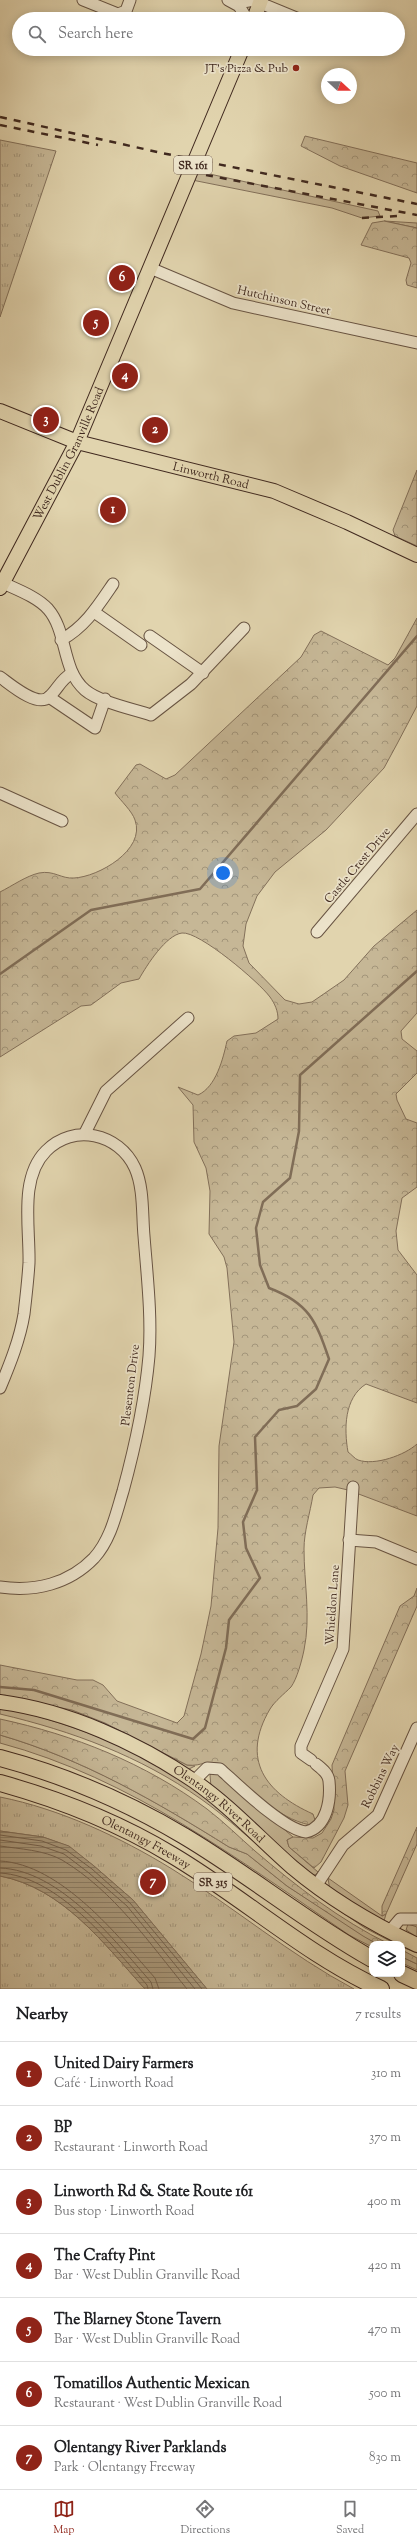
<!DOCTYPE html>
<meta charset="utf-8">
<style>
:root{--surface:#fff;--page:#f6f6f6;--text:#202124;--muted:#757577;--line:#e0e0e0;--accent:#8f2418}
body{margin:0;font-family:"Sorts Mill Goudy",serif;background:var(--page);color:var(--text)}
.controls{position:absolute;right:12px;bottom:12px;display:grid;overflow:hidden;border-radius:8px;box-shadow:0 2px 10px #0003}
.controls button{width:36px;height:36px;display:grid;place-items:center;padding:0;border:0;border-bottom:1px solid var(--line);background:var(--surface);color:var(--text);font:20px sans-serif}
.compass{position:absolute;left:321px;top:68px;width:36px;height:36px;border-radius:50%;background:var(--surface);box-shadow:0 2px 10px #0003;rotate:111deg}
.you{position:absolute;left:223px;top:873px;width:14px;height:14px;margin:-10px;border:3px solid #fff;border-radius:50%;background:#1a73e8;box-shadow:0 0 0 6px #1a73e833}
.badge{display:grid;place-items:center;width:26px;height:26px;border-radius:50%;background:var(--accent);color:#fff;font-size:13px;font-weight:700}
.pin{position:absolute;translate:-50% -50%;border:2px solid #fff;box-shadow:0 1px 4px #0006}
.list{margin:0;padding:0;list-style:none}
h2{display:flex;justify-content:space-between;align-items:center;height:52px;margin:0;padding:0 16px;font-size:17px}
h2 small{font-size:13px;font-weight:400;color:var(--muted)}
.list li{display:grid;grid-template-columns:26px 1fr auto;gap:12px;align-items:center;box-sizing:border-box;height:64px;padding:0 16px;border-top:1px solid var(--line)}
.list b{display:block;font-size:15px;white-space:nowrap}
.list p{margin:0;font-size:13px;white-space:nowrap;color:var(--muted)}
.list em{font-size:13px;font-style:normal;color:var(--muted)}
.icon{flex:none;width:22px;height:22px;fill:none;stroke:currentColor;stroke-width:2;stroke-linecap:round;stroke-linejoin:round}
.map{position:relative;flex:none;width:417px;height:1989px;overflow:hidden}
.search{position:absolute;background:var(--surface);box-shadow:0 2px 10px #0003;left:12px;right:12px;top:12px;height:44px;display:flex;align-items:center;gap:10px;box-sizing:border-box;padding:0 14px;border-radius:22px;color:var(--muted);font-size:15px}
.sheet{height:500px;background:var(--surface)}
nav{display:flex;justify-content:space-around;align-items:center;box-sizing:border-box;height:56px;border-top:1px solid var(--line);background:var(--surface);font-size:11px;color:var(--muted)}
nav a{display:grid;justify-items:center;gap:2px}
nav .on{color:var(--accent)}
.map>svg:first-child{display:block}
</style>
<div class="map">
<svg width="417" height="1989" viewBox="0 0 417 1989">
<defs>
<pattern id="forest-crowns" width="20" height="18" patternUnits="userSpaceOnUse"><rect width="20" height="18" fill="#c6b796"/><path d="M2 6a3 3 0 1 1 6 0M12 15a3 3 0 1 1 6 0" fill="none" stroke="#a2957a"/></pattern>
<pattern id="park-tufts" width="24" height="20" patternUnits="userSpaceOnUse"><rect width="24" height="20" fill="#c6b796"/><path d="M3 7l-1-3M5 7V3M7 7l1-3M15 17l-1-3M17 17v-4M19 17l1-3" fill="none" stroke="#a2957a"/></pattern>
<pattern id="water-rules" width="6" height="5" patternUnits="userSpaceOnUse"><rect width="6" height="5" fill="#aa9a7d"/><path d="M0 2.5h6" fill="none" stroke="#8c7e66"/></pattern>
</defs>
<rect width="100%" height="100%" fill="#e1d4ae"/>
<filter id="stains"><feTurbulence type="fractalNoise" baseFrequency=".005" numOctaves="4"/><feColorMatrix values="0 0 0 0 .2 0 0 0 0 .09 0 0 0 0 .02 0 0 0 .5 -.17"/></filter>
<radialGradient id="worn" r=".72"><stop offset=".6" stop-color="#630" stop-opacity="0"/><stop offset="1" stop-color="#630" stop-opacity=".3"/></radialGradient>
<g fill="#c6b796" stroke="#83705a">
<polygon points="196,171 378,211 380,216 362,218 332,208 192,180"/>
<polygon points="384,221 417,223 417,228"/>
<polygon points="12,1698 72,1710 105,1723 187,1765 195,1766 187,1770"/>
<path d="M0 1707C77 1724 149 1753 212 1801 236 1819 257 1843 279 1863 253 1842 228 1818 201 1799 140 1756 72 1731 0 1714Z"/>
<path d="M0 1735C83 1759 157 1802 229 1847L247 1854 287 1886 377 1944H372V1947L349 1935C239 1860 131 1778 0 1743Z"/>
<polygon points="213,1772 218,1773 226,1779 293,1837 287,1840 289,1847 318,1872 315,1875 307,1873 211,1787 210,1775"/>
<polygon points="328,1878 382,1916 386,1914 384,1921 330,1891"/>
<polygon points="321,1898 417,1951 417,1953 402,1947 402,1944 396,1944 365,1928"/>
<polygon points="402,1957 417,1964 417,1970 402,1963"/>
</g>
<g fill="url(#forest-crowns)" stroke="#83705a">
<polygon points="305,136 417,163 417,193 340,166 301,146"/>
<polygon points="384,221 417,228 417,288 407,285 406,280 411,263 409,258 361,245 372,223"/>
<polygon points="417,470 417,546 395,536 393,530"/>
<path d="M417 618V706L397 744 384 768 326 830 275 872 257 896 246 924 243 946 249 963 285 1000 299 1004 312 1002 344 980 374 946 417 910V1013L401 1031 402 1039 417 1051V1073L396 1094 397 1100 406 1119 417 1123V1187L402 1198 396 1231 398 1250 417 1275V1403L366 1384C344 1398 344 1429 348 1452 351 1454 355 1459 358 1460 375 1466 405 1455 417 1444V1516L348 1490 335 1487 319 1488 313 1495C310 1513 304 1532 304 1549 304 1583 311 1617 304 1650 302 1660 297 1679 291 1687 284 1694 275 1701 270 1709 240 1760 266 1793 313 1814L315 1820 310 1825C276 1818 250 1788 224 1765 204 1758 204 1767 187 1765L105 1723 72 1710 0 1696V1665L77 1680H93L103 1685 117 1701 177 1723 184 1716 201 1654 211 1606 218 1528 219 1446 234 1342 227 1268 224 1257 209 1234 210 1191 206 1168 194 1142 193 1105 178 1087 198 1095C216 1087 223 1059 227 1041L234 1036 256 1033 278 1019C278 1011 275 1004 270 997 259 982 199 931 182 933 166 935 147 965 139 979L121 983 91 1005 81 1006 0 1057V892C12 886 26 876 39 873 54 870 61 879 74 878 98 877 146 850 135 820 132 811 121 801 115 793L136 765 140 764 166 779 175 775 301 657 314 635 321 631 388 665 395 658Z"/>
<polygon points="417,1588 417,1606 345,1771 348,1805 344,1818 321,1862 314,1868 289,1847 287,1840 293,1837 313,1838 322,1833 331,1819 334,1810 332,1765 400,1606 414,1596"/>
<path d="M0 1719C74 1735 145 1763 207 1809 224 1822 239 1837 255 1851 296 1886 340 1920 389 1944H377L363 1936 287 1886 247 1854 229 1847C157 1802 83 1759 0 1735Z"/>
<polygon points="417,1827 417,1844 386,1914 382,1916 382,1906"/>
<polygon points="408,1924 417,1927 417,1937 406,1930"/>
<polygon points="402,1950 417,1958 417,1964 402,1957"/>
</g>
<g fill="url(#park-tufts)" stroke="#83705a">
<polygon points="0,140 56,151 0,317"/>
<path d="M0 1797C60 1809 120 1837 172 1869 234 1907 290 1955 354 1989H207L133 1900 94 1866 68 1846 43 1837 0 1831Z"/>
<path d="M0 1876C63 1888 104 1944 145 1989H0Z"/>
</g>
<path fill="url(#water-rules)" stroke="#806d57" d="M0 1831 43 1837 69 1846 94 1866 133 1900 207 1989H145C104 1944 63 1888 0 1876Z"/>
<g fill="none" stroke-linecap="round" stroke-linejoin="round">
<g stroke="#75624e" stroke-width="1">
<polyline points="0,1835 42,1841 66,1850 92,1869 130,1903 202,1989"/>
<polyline points="0,1840 41,1846 64,1854 89,1873 127,1906 195,1989"/>
<path d="M0 1846C20 1849 44 1850 62 1860 114 1891 150 1944 187 1989"/>
<path d="M0 1861C61 1864 118 1936 155 1978L159 1989"/>
<path d="M0 1868C60 1870 114 1940 151 1982L153 1989"/>
<path d="M0 1873C58 1876 111 1944 147 1985L148 1989"/>
</g>
<g stroke="#806d57" stroke-width="2.5">
<polyline points="0,974 91,910 200,889 417,636"/>
<path d="M0 1687 34 1690 193 1739 205 1728 226 1648 229 1620 260 1578 246 1548 243 1522 257 1490 255 1437 279 1410 297 1406 316 1389 329 1359C316 1321 309 1303 269 1288L260 1265 256 1228 263 1202 290 1178 299 1131 300 1075 417 971"/>
</g>
<defs>
<g id="minor">
<polyline points="83,0 118,14 126,11 130,0"/>
<polyline points="228,0 239,6 247,19"/>
<polyline points="236,3 255,0"/>
<polyline points="260,3 299,19"/>
<polyline points="150,268 233,303 417,343"/>
<path d="M3 583C18 590 37 597 48 609 68 632 61 669 85 690 99 702 133 709 151 715L191 684 244 628"/>
<polyline points="94,612 141,645"/>
<polyline points="150,636 203,673"/>
<path d="M61 640C85 627 98 606 113 584"/>
<path d="M0 677C10 684 37 708 49 697 58 689 60 680 72 673"/>
<polyline points="49,697 95,728 105,699"/>
<polyline points="0,793 62,821"/>
<polyline points="317,932 417,814"/>
<polyline points="85,1133 106,1091 188,1018"/>
<path d="M0 1388C10 1364 20 1339 24 1314 26 1297 28 1280 29 1263 30 1228 19 1178 46 1151 73 1123 119 1133 135 1168 144 1188 142 1215 144 1236 147 1275 152 1317 149 1356 145 1402 135 1447 123 1491 116 1514 111 1539 94 1558 69 1584 35 1592 0 1587"/>
<polyline points="349,1540 376,1542 417,1559"/>
<polyline points="311,1760 301,1753 301,1746 343,1649 353,1487"/>
<path d="M194 1781 207 1768 220 1769C238 1785 284 1830 306 1832 327 1827 331 1800 329 1781 328 1773 322 1769 316 1764"/>
<polyline points="316,1886 343,1845 378,1815 417,1728"/>
<polyline points="389,1932 400,1919 417,1919"/>
</g>
<g id="major">
<polyline points="254,19 261,0"/>
<path id="s1" d="M0 411 77 442 274 491 347 522 417 555"/>
<path id="s2" d="M0 588 77 442 242 49"/>
<path id="s3" d="M0 1702C68 1711 138 1743 194 1781 230 1806 259 1838 292 1867 330 1899 372 1924 417 1945"/>
</g>
<g id="highway">
<path d="M0 1758C64 1775 127 1802 184 1836 248 1874 306 1922 372 1959"/>
<path id="s4" d="M0 1783C61 1800 119 1823 172 1855 243 1897 306 1955 381 1989"/>
<polyline points="402,1974 417,1981"/>
</g>
</defs>
<use href="#minor" stroke="#685443" stroke-width="13"/>
<use href="#major" stroke="#40291f" stroke-width="16"/>
<use href="#highway" stroke="#40291f" stroke-width="18"/>
<use href="#minor" stroke="#ece3ca" stroke-width="11"/>
<use href="#major" stroke="#e1d4ae" stroke-width="14"/>
<use href="#highway" stroke="#e1d4ae" stroke-width="16"/>
<g stroke="#40291f" stroke-width="2.5" stroke-dasharray="7 7" stroke-linecap="butt">
<polyline points="0,117 162,153 417,204"/>
<polyline points="0,125 98,145"/>
<polyline points="206,175 417,215"/>
<polyline points="362,218 399,216"/>
</g>
</g>
<circle fill="#8f2418" stroke="#ece3ca" stroke-width="1.5" cx="296" cy="68" r="4"/>
<g text-anchor="middle" stroke-width="3.5" stroke-linejoin="round" paint-order="stroke">
<g fill="#ece3ca" stroke="#746152" stroke-width="1">
<rect x="174" y="156" width="38" height="18" rx="3"/>
<rect x="194" y="1873" width="38" height="18" rx="3"/>
</g>
<g font-size="11" font-weight="bold" fill="#40291f">
<text x="193" y="169">SR 161</text>
<text x="213" y="1886">SR 315</text>
</g>
<g font-size="12" fill="#40291f" stroke="#ece3ca" text-anchor="end">
<text x="288" y="72">JT's Pizza &amp; Pub</text>
</g>
<g font-size="12" fill="#40291f" stroke="#ece3ca">
<text transform="translate(284 300) rotate(13)" y="4">Hutchinson Street</text>
<text dy="4" stroke="none"><textPath href="#s2" startOffset="151">West Dublin Granville Road</textPath></text>
<text dy="4" stroke="none"><textPath href="#s1" startOffset="221">Linworth Road</textPath></text>
<text transform="translate(357 865) rotate(-50)" y="4">Castle Crest Drive</text>
<text transform="translate(130 1385) rotate(-83)" y="4">Plesenton Drive</text>
<text transform="translate(332 1605) rotate(-86)" y="4">Whieldon Lane</text>
<text transform="translate(380 1776) rotate(-64)" y="4">Robbins Way</text>
<text dy="4" stroke="none"><textPath href="#s3" startOffset="245">Olentangy River Road</textPath></text>
<text dy="4" stroke="none"><textPath href="#s4" startOffset="158">Olentangy Freeway</textPath></text>
</g>
</g>
<rect width="100%" height="100%" filter="url(#stains)"/>
<rect width="100%" height="100%" fill="url(#worn)"/>
</svg>
<div class="controls">
<button><svg class="icon" aria-label="layers" viewBox="0 0 24 24"><path d="M12 4l9 5-9 5-9-5zM3 14l9 5 9-5"/></svg></button>
</div>
<svg class="compass" viewBox="-18 -18 36 36"><path d="M0-13l5 13h-10z" fill="#e53935"/><path d="M0 13l5-13h-10z" fill="#757577"/></svg>
<div class="you"></div>
<div class="pin badge" style="left:113px;top:510px">1</div>
<div class="pin badge" style="left:155px;top:430px">2</div>
<div class="pin badge" style="left:46px;top:420px">3</div>
<div class="pin badge" style="left:125px;top:376px">4</div>
<div class="pin badge" style="left:96px;top:323px">5</div>
<div class="pin badge" style="left:122px;top:278px">6</div>
<div class="pin badge" style="left:153px;top:1882px">7</div>
<div class="search"><svg class="icon" aria-label="search" viewBox="0 0 24 24"><circle cx="10" cy="10" r="6"/><path d="M15 15l6 6"/></svg>Search here</div>
</div>
<section class="sheet">
<h2>Nearby<small>7 results</small></h2>
<ul class="list">
<li><span class="badge">1</span><div><b>United Dairy Farmers</b><p>Café · Linworth Road</p></div><em>310 m</em></li>
<li><span class="badge">2</span><div><b>BP</b><p>Restaurant · Linworth Road</p></div><em>370 m</em></li>
<li><span class="badge">3</span><div><b>Linworth Rd &amp; State Route 161</b><p>Bus stop · Linworth Road</p></div><em>400 m</em></li>
<li><span class="badge">4</span><div><b>The Crafty Pint</b><p>Bar · West Dublin Granville Road</p></div><em>420 m</em></li>
<li><span class="badge">5</span><div><b>The Blarney Stone Tavern</b><p>Bar · West Dublin Granville Road</p></div><em>470 m</em></li>
<li><span class="badge">6</span><div><b>Tomatillos Authentic Mexican</b><p>Restaurant · West Dublin Granville Road</p></div><em>500 m</em></li>
<li><span class="badge">7</span><div><b>Olentangy River Parklands</b><p>Park · Olentangy Freeway</p></div><em>830 m</em></li>
</ul>
</section>
<nav>
<a class="on"><svg class="icon" aria-label="map" viewBox="0 0 24 24"><path d="M3 6l6-2 6 2 6-2v14l-6 2-6-2-6 2zM9 4v14M15 6v14"/></svg>Map</a>
<a><svg class="icon" aria-label="directions" viewBox="0 0 24 24"><path d="M12 3l9 9-9 9-9-9zM9 14v-3h6M13 9l2 2-2 2"/></svg>Directions</a>
<a><svg class="icon" aria-label="saved" viewBox="0 0 24 24"><path d="M7 4h10v16l-5-4-5 4z"/></svg>Saved</a>
</nav>
